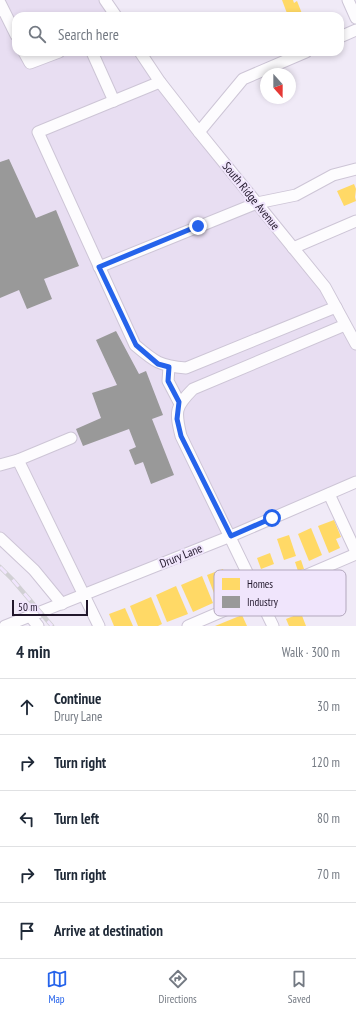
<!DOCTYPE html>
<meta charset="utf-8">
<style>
:root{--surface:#fff;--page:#f2f2f3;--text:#1f2937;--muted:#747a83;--line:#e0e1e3;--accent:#2563eb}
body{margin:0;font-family:"PT Sans Narrow",sans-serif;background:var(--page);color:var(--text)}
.compass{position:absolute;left:260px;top:68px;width:36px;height:36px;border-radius:50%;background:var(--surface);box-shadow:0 2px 6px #0003;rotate:159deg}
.scale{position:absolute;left:12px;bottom:10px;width:76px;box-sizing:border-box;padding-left:4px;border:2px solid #21172b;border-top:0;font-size:11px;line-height:14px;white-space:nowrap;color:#21172b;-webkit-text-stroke:3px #f0e5fc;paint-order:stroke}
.stop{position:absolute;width:12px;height:12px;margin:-9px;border:3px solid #2563eb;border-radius:50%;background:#fff}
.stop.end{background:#2563eb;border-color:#fff;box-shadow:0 1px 4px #0008}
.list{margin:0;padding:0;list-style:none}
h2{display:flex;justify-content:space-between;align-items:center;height:52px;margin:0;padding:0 16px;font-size:17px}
h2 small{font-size:13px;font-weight:400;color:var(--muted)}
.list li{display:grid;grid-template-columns:26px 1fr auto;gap:12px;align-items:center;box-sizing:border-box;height:56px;padding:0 16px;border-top:1px solid var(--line)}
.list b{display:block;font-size:15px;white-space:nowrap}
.list p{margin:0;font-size:13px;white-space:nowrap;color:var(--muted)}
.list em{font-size:13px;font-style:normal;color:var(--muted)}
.icon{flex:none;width:22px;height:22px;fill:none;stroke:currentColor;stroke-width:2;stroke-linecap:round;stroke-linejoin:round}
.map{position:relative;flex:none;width:356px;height:626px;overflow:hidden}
.search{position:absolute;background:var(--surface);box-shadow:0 2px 6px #0003;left:12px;right:12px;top:12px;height:44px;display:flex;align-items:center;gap:10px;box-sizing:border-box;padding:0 14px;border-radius:12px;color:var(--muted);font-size:15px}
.sheet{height:332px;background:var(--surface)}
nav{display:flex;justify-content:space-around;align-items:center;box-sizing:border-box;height:56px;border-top:1px solid var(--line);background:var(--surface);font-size:11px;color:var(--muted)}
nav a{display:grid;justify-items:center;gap:2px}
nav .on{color:var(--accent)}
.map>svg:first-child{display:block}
</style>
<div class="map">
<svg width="356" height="626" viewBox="0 0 356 626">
<rect width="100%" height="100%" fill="#f0eaf7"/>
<polygon fill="#e8def2" points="0,0 105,0 116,16 16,16 16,52 140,52 325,287 356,344 356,482 62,604 0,538"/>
<g fill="#ffd966">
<polygon points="282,0 293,0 294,3 297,1 303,16 288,16"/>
<polygon points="354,184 356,189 355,197 356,201 344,206 337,191"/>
<polygon points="334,520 341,537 336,539 340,548 329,553 318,526"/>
<polygon points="311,528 322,555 309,561 298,534"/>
<polygon points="289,535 296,556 284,560 277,539"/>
<polygon points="270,553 274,564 261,569 257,558"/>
<polygon points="301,560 304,569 298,571 295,562"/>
<polygon points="223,569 229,585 225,587 229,596 217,601 207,575"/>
<polygon points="202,576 213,603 193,612 181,585"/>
<polygon points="176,586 188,614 167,622 156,595"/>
<polygon points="151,597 162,624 158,626 138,626 130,606"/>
<polygon points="125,608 133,626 114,626 109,614"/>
<polygon points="301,613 306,626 289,626 286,619"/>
<polygon points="242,615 247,626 215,626"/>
</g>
<g fill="#999">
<polygon points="9,159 36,218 56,210 79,266 44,279 52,299 27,309 19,290 0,298 0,162"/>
<polygon points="116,331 139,374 146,371 163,415 152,419 174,475 151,484 143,462 135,465 129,450 136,447 129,429 83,446 76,429 101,418 92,393 117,385 96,340"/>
</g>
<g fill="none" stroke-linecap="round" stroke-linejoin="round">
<defs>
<g id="minor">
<polyline points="105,0 116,16"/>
<polyline points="348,0 356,18"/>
<polyline points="0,3 16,35"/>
<polyline points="340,37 356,30"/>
<polyline points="24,52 30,63 59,52"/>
<polyline points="92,52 114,101"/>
<polyline points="140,52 160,82 199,132 325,287 356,344"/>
<path d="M160 82 38 132 135 345C155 362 160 366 186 368L336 307"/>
<polyline points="199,132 243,79 306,52"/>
<polyline points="293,248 356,221"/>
<polyline points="99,267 257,203 296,195 333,175 356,169"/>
<polyline points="169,367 168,381 179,402"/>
<polyline points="18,460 99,626"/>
<polyline points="0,465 18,460 71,438"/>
<polyline points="329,494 356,552"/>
<polyline points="0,538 34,570 62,604"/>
<polyline points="30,616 38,626"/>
<polyline points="5,626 231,536 356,482"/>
<polyline points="188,626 356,554"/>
<path d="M273 626 181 436C175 411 175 407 193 389L345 325"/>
</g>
</defs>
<use href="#minor" stroke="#cdc5d6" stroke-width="13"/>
<use href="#minor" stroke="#fdfcfe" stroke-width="11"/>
<defs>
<polyline id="rail" points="0,567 12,579 52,626"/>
</defs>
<use href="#rail" stroke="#d1d0d4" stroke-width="4.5"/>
<use href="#rail" stroke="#f0e5fc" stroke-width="3" stroke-dasharray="9" stroke-linecap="butt"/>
</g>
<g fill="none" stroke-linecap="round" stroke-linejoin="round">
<polyline stroke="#2563eb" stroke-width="5" points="198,226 99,267 136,345 158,364 169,367 168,381 179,402 177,419 181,436 231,536 272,518"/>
</g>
<g text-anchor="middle" stroke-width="4" stroke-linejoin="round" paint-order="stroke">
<g font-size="12" fill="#21172b" stroke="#f0e5fc">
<text transform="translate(251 196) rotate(51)" y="4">South Ridge Avenue</text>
<text transform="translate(181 556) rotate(-22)" y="4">Drury Lane</text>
</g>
</g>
<rect x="214" y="570" width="132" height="46" rx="6" fill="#f0e5fc" stroke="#b2a7bd" stroke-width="1"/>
<rect x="222" y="578" width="18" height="12" fill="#ffd966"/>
<rect x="222" y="596" width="18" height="12" fill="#999"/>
<g font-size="11" fill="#21172b">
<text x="247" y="588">Homes</text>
<text x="247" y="606">Industry</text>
</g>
</svg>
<svg class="compass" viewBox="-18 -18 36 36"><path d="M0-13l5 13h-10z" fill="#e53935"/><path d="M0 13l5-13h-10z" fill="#747a83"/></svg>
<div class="scale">50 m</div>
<div class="stop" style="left:272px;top:518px"></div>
<div class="stop end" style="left:198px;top:226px"></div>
<div class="search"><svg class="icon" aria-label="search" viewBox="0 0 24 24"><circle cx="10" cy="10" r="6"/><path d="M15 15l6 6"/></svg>Search here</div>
</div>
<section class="sheet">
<h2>4 min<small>Walk · 300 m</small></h2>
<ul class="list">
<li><svg class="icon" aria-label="ahead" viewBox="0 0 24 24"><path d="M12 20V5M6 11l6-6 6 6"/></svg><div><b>Continue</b><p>Drury Lane</p></div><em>30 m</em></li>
<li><svg class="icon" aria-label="right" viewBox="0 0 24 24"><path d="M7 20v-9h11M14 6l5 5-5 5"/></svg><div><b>Turn right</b></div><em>120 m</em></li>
<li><svg class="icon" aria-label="left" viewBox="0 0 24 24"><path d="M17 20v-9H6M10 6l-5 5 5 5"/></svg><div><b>Turn left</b></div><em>80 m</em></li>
<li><svg class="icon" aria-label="right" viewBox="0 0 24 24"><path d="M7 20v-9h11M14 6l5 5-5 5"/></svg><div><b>Turn right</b></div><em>70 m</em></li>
<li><svg class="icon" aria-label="arrive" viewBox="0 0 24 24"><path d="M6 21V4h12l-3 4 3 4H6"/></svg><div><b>Arrive at destination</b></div></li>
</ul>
</section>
<nav>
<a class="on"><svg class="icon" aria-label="map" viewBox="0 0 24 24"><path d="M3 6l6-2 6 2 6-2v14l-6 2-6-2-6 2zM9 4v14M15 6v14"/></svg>Map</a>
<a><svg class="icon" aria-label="directions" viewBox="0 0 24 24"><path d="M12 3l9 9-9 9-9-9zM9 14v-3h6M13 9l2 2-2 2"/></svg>Directions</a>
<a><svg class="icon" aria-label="saved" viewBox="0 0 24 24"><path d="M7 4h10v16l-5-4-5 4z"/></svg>Saved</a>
</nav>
